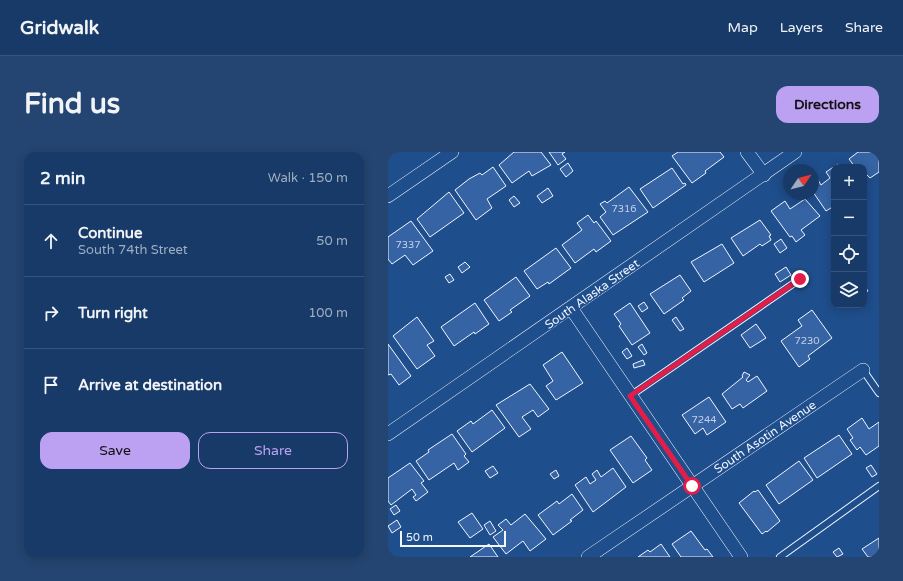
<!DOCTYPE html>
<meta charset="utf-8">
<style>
:root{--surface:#173a69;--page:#244571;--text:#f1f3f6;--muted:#9eadc0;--line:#36547d;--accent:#bca0f2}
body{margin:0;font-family:"Varela Round",sans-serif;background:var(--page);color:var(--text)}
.controls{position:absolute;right:12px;top:12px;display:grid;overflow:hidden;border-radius:8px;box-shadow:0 2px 10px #0003}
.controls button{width:36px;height:36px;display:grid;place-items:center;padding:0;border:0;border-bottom:1px solid var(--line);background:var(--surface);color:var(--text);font:20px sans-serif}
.compass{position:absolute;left:395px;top:12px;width:36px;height:36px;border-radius:50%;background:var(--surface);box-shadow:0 2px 10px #0003;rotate:55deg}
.scale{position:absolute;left:12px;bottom:10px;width:106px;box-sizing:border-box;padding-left:4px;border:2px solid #f2f6ff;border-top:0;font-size:11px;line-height:14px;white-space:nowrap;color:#f2f6ff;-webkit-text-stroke:3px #1f4e8c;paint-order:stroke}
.stop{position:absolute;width:12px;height:12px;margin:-9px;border:3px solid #e11d48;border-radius:50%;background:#fff}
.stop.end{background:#e11d48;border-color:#fff;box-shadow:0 1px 4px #0008}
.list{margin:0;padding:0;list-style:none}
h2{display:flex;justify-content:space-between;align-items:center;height:52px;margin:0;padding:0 16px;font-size:17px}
h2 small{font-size:13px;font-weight:400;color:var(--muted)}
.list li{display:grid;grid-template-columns:26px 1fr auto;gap:12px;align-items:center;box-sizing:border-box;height:72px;padding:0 16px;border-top:1px solid var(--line)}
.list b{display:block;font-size:15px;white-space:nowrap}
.list p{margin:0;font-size:13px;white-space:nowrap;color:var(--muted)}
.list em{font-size:13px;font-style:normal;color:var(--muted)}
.actions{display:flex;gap:8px;padding:12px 16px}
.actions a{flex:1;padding:9px 0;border:1px solid var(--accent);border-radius:12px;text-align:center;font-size:14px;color:var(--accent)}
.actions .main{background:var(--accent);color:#111}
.icon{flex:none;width:22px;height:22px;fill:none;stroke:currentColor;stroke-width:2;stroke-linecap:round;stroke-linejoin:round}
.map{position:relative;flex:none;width:491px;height:405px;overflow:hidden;border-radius:12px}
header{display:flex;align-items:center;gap:24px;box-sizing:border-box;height:56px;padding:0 20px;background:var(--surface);border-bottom:1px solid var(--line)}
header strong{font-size:19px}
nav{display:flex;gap:22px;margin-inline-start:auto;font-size:14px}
.intro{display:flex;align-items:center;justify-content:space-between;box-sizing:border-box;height:96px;padding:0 24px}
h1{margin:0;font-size:28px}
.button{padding:10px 18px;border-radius:12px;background:var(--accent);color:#111;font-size:14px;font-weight:700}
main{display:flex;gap:24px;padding:0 24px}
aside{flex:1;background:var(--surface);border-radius:12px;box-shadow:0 2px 10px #0003}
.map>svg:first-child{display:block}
</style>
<header>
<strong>Gridwalk</strong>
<nav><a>Map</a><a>Layers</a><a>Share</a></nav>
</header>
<div class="intro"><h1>Find us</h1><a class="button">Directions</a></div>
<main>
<aside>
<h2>2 min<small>Walk · 150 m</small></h2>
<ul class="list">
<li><svg class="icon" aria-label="ahead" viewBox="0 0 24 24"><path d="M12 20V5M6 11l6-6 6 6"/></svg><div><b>Continue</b><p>South 74th Street</p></div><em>50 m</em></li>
<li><svg class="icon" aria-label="right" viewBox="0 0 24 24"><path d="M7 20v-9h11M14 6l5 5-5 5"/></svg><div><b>Turn right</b></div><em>100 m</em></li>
<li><svg class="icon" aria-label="arrive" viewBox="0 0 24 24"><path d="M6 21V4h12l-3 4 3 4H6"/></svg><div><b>Arrive at destination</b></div></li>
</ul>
<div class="actions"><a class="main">Save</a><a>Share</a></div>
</aside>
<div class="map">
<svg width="491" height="405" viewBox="0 0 491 405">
<rect width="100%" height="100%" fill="#1f4e8c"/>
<g fill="#3563a3" stroke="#f2f6ff">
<polygon points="126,0 153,0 163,13 144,24 141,19 124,31 111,13"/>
<polygon points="161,0 177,0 174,2 178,7 170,13"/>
<polygon points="290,0 332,0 336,5 317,19 318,21 304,31 284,4"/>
<polygon points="470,0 491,0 491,20 482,26 479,23 476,25 476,15 467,15 461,7"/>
<polygon points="180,11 185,19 178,25 172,17"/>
<polygon points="450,12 452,15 446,15 446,54 438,59 425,40 425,29 429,26 433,33 442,26 438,20"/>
<polygon points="105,15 118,34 99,47 104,56 88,68 67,38 81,27 92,21 94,23"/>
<polygon points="284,16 295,32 297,31 298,33 265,56 252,37"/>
<polygon points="241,35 260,60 225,83 212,65 218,60 212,52 217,49 219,51"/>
<polygon points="160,36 165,44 154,51 149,44"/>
<polygon points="61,40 76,61 42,85 29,67"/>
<polygon points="126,44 132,51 126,55 121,48"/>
<polygon points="417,47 432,64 413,78 417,83 408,90 404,84 402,85 383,59 397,49 402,57"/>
<polygon points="200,63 206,71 208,69 223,89 208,100 206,97 187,111 174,93 194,78 189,71"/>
<polygon points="372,68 383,83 381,84 383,88 374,94 372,92 355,104 343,86"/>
<polygon points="23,69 45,99 25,113 17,103 4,112 0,107 0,85"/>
<polygon points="393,87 399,96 392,101 386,92"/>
<polygon points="334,92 346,111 316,130 303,110"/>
<polygon points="168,96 183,116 161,132 160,130 149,137 136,119"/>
<polygon points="77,110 82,115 74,121 70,115"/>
<polygon points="398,115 403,123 392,130 387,122"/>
<polygon points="62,122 66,128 61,131 57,125"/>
<polygon points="292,123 303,139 294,146 296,148 276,162 262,142"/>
<polygon points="128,125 142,144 122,158 124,160 111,169 96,148"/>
<polygon points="476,133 480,139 476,141"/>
<polygon points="256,150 260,156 254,160 250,154"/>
<polygon points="87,151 101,172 87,182 86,180 66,194 53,175"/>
<polygon points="242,151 262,181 244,193 231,174 233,172 226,162"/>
<polygon points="424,158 444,186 420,204 422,207 411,215 393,189 414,174 410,168"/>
<polygon points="29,165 46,189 39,193 47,204 29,217 5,184"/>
<polygon points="288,165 296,177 292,179 284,168"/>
<polygon points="368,172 378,186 362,196 353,183"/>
<polygon points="0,192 23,224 11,233 3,222 0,223"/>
<polygon points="254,192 259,201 256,203 250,195"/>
<polygon points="239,196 244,204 239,207 234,200"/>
<polygon points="174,200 195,231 168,248 158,234 165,229 155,213"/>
<polygon points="255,208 257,213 246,216 245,212"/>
<polygon points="356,220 362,223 358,228 360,230 369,224 379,239 355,256 352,252 344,257 334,242 355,225 354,224"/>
<polygon points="142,232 161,257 150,265 145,258 134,265 143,277 131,285 108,253"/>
<polygon points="321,245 338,270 319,283 315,276 307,282 294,263"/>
<polygon points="104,258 117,276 84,300 69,279 83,269 85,272"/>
<polygon points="474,266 481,277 491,270 491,294 478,303 472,295 469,298 462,288 465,286 459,277"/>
<polygon points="64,282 78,302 76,304 81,310 70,318 66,311 41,328 28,309 41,300 40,298"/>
<polygon points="451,283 464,302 429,326 416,306"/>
<polygon points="243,284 259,306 257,308 264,318 245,331 222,298"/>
<polygon points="411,309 425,328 391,352 378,333"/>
<polygon points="22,311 36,329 33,331 40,340 28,349 25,345 28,343 24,337 3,353 0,349 0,326"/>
<polygon points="483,313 489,322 484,325 478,316"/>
<polygon points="105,314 110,321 102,326 97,319"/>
<polygon points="225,316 238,335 205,360 187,333 198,325 202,332 208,328 204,322 209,318 213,325"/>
<polygon points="168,318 171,324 166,327 162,322"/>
<polygon points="370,338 392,369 379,380 378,379 374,382 351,351 366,339 367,340"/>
<polygon points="184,342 195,358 182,368 184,369 165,383 150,363 169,349 171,352"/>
<polygon points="8,353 12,359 6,363 2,357"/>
<polygon points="84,361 95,377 82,386 70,370"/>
<polygon points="137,362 158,387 142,399 135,389 118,402 105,385 115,378 110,373 118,367 123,373"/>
<polygon points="9,368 13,375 4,381 0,374"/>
<polygon points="102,369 108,379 102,383 96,373"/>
<polygon points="303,379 317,398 319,397 325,405 293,405 284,392"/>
<polygon points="491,386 491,405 480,405 474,397"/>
<polygon points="101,392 110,405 82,405"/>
<polygon points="273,392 282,405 250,405 260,398 262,400"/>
<polygon points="451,396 455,402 449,405 445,400"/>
</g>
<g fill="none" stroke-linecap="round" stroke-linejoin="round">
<defs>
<g id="service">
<polyline points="475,218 491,241"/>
<polyline points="242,244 412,127"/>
<polyline points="392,405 491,334"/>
</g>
<g id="minor">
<polyline points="359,0 376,23"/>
<polyline points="0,44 64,0"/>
<polyline points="183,156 353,405"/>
<polyline points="0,282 407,0"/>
<polyline points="200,405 475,218"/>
</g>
</defs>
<use href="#service" stroke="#f2f6ff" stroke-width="8"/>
<use href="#minor" stroke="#f2f6ff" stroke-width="14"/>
<use href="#service" stroke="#1f4e8c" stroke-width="6"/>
<use href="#minor" stroke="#1f4e8c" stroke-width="13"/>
</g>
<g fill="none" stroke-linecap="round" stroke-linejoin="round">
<polyline stroke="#e11d48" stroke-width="5" points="304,334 242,244 412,127"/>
</g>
<g text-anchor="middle" stroke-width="3" stroke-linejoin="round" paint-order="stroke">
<g font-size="10" fill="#c3d1e8">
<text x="236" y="60">7316</text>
<text x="20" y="96">7337</text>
<text x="419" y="192">7230</text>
<text x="316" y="271">7244</text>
</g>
<g font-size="12" fill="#f2f6ff" stroke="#1f4e8c">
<text transform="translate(204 142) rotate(-35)" y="4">South Alaska Street</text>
<text transform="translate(377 285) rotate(-34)" y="4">South Asotin Avenue</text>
</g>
</g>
</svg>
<div class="controls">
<button>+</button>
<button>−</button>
<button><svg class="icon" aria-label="locate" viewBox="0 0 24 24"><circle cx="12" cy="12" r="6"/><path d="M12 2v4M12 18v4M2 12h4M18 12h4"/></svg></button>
<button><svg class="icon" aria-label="layers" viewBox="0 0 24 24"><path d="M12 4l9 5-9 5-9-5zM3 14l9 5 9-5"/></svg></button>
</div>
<svg class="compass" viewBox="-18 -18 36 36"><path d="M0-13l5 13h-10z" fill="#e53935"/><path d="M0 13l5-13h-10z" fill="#9eadc0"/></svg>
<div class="scale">50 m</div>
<div class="stop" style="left:304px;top:334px"></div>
<div class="stop end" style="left:412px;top:127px"></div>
</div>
</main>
